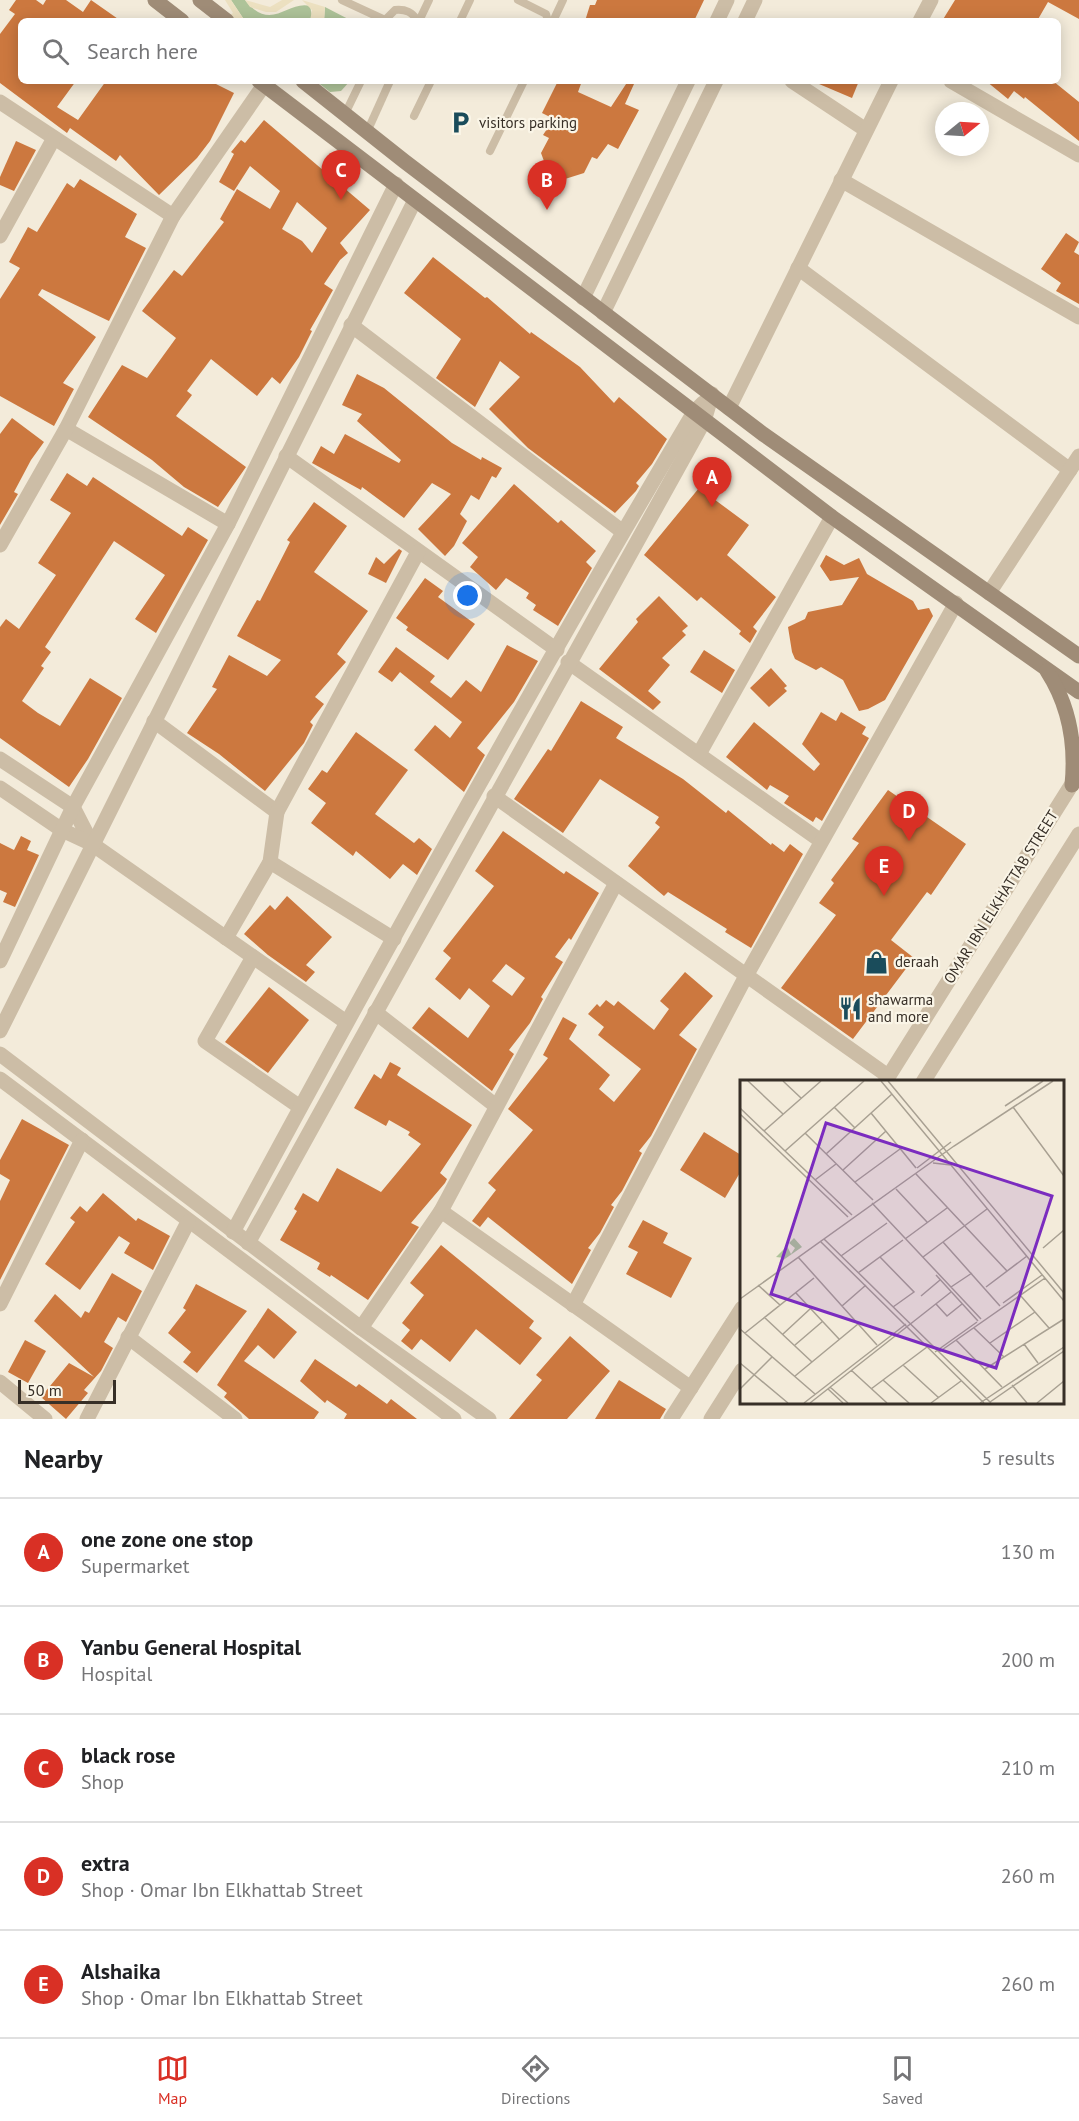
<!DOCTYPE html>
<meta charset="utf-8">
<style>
:root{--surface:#fff;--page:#f2f2f2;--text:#202124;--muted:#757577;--line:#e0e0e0;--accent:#d93025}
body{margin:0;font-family:"PT Sans",sans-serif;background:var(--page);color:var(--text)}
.compass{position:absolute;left:935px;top:102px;width:54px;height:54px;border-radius:50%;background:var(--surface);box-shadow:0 3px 15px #0003;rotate:72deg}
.scale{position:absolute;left:18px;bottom:15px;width:98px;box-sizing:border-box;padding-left:6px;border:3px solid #372f27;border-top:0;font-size:16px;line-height:21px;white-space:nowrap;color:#372f27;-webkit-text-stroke:4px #faf5e7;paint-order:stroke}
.you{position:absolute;left:468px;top:596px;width:21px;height:21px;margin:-15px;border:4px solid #fff;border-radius:50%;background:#1a73e8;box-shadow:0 0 0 9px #1a73e833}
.badge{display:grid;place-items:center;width:39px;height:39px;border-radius:50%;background:var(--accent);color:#fff;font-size:20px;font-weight:700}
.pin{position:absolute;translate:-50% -50px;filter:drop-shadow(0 2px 3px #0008)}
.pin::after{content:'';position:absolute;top:32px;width:21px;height:18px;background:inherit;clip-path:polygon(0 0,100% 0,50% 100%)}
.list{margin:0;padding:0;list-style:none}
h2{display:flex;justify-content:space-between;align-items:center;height:78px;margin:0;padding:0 24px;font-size:26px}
h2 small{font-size:20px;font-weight:400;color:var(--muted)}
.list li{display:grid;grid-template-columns:39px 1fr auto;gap:18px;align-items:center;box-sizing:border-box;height:108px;padding:0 24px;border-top:2px solid var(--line)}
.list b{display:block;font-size:22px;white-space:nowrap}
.list p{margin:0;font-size:20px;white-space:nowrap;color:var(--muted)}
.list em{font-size:20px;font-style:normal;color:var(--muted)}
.icon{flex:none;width:33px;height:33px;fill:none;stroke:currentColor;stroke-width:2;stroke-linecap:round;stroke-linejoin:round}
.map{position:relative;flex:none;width:1079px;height:1419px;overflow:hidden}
.search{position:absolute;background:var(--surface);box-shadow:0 3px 15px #0003;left:18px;right:18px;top:18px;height:66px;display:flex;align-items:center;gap:15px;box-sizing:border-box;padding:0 21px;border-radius:9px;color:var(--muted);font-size:22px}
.sheet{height:618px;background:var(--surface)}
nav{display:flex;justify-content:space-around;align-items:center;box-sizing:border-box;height:84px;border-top:2px solid var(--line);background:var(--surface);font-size:16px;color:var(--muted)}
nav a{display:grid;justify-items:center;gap:3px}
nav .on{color:var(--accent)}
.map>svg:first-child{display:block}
</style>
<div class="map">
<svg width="1079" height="1419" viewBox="0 0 1079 1419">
<rect width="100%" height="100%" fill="#f3ebda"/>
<g fill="#aec399">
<path d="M231 0H245C271 33 288 0 310 6L312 16 310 21H245Z"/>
<polygon points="325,7 352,21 324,21"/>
<polygon points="316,81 350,81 341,91 330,92"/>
</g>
<g fill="#ece0c0">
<polygon points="225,0 231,0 245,21 237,21 230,15 233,13"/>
<polygon points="245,0 270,7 282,0 294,0 276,12 266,12 250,7"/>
<polygon points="302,0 325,7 324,21 310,21 312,10"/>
</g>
<g fill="#cc783f" fill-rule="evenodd">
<polygon points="16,0 36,0 43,5 46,0 66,0 83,12 91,0 121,21 21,21 21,81 76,81 57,107 78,120 106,81 210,81 234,93 210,141 197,158 159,195 120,155 116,161 70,128 67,133 0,83 0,34 15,14 9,10"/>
<polygon points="597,0 704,0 694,21 585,21 590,5 595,5"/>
<polygon points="955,0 1079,0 1079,19 1048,2 1037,21 942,21"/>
<polygon points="558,81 582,81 578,92 611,107 628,81 634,84 625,104 639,110 618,149 608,144 597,159 592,157 584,173 565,179 548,172 541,153 549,138 543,135 551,123 548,120 550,117 542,113"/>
<polygon points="812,81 859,81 852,98"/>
<polygon points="986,81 1053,81 1079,102 1079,141 1025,97 1024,99 1014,91 1008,99"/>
<path d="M264 120 370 210 340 243 348 253 340 260 324 284 333 290 310 330 312 331 299 357 280 384 272 377 257 396 211 359 187 391 192 395 176 416 246 467 218 507 184 487 152 460 88 417 122 365 147 378 176 338 142 311 174 270 182 276 224 222 220 219 237 189 270 209 280 191 250 166 234 191 219 182 234 154 231 152 241 140 245 143ZM297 202 327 228 312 253 302 241 282 229Z"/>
<polygon points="16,141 36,150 14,191 0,185 0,177"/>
<polygon points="80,179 137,214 125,237 146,248 109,321 42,289 38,295 96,337 63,383 74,389 54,426 0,396 0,299 20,268 9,262 28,227 37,232 67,183 74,188"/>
<polygon points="1066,233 1079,242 1074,252 1079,255 1079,304 1056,291 1061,283 1041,269"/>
<polygon points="433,257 485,298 487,297 530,334 531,332 580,367 614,403 619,397 667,439 652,464 636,483 639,486 636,491 615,513 528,448 489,409 520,377 500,361 475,407 436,378 461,339 404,293"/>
<polygon points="357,374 384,388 452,443 481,460 482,457 502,468 496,478 492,476 479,500 471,495 460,514 467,521 454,546 445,556 418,529 451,494 432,483 404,518 362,487 361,490 312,463 321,446 334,454 345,434 399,463 401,460 357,421 362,414 342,405"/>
<polygon points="12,418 44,442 31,460 14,492 18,494 0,525 0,434"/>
<polygon points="67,473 87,486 93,477 182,536 188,527 208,540 156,633 135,619 165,575 114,541 45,647 51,652 41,666 44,668 22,701 38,713 60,726 90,678 122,698 88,759 69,787 0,738 0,627 6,619 19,629 56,575 38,563 71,513 50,500"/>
<polygon points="514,484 558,523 561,520 596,551 586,562 592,568 558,626 533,610 536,605 526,598 529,593 506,578 496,590 470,567 478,557 462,543"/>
<polygon points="699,488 749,525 727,555 776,597 753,627 757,631 750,643 739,634 741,631 701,597 697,601 644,555"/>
<polygon points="314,502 347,526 314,572 368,611 337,654 346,662 315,697 324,704 310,722 313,725 304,743 265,791 219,754 187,733 217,689 212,687 229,655 267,676 281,660 237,636 257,600 260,601 290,542 287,540"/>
<polygon points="399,549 402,551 386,583 368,574 376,557 384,564"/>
<polygon points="826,555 844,565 859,558 867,574 913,601 918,610 929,608 933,616 885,700 868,709 859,711 843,680 821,667 816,670 795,659 792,652 788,627 805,619 808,612 842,605 859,577 830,581 820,566"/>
<polygon points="425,578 443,591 438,597 475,624 448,660 406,630 408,627 396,618"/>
<polygon points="659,596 688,626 682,631 686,635 662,658 670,665 648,691 661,702 653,710 599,669 638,622 636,619"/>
<polygon points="507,645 538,661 514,702 477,748 485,755 464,792 414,750 435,725 450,738 462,722 400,672 392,682 378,672 396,647 435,676 430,682 451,698 466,680 481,692"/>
<polygon points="704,650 735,670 722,693 690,672"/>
<polygon points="771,668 787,686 784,688 787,691 769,707 750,688"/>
<polygon points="581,701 623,727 616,738 683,779 726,813 728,810 771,845 772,843 784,852 790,844 803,854 751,948 725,932 727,929 668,892 664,896 628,866 660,827 655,823 659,817 600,779 563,833 514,799 548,749 551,751"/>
<polygon points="821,712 836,721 841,712 866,727 862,734 869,738 822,821 816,817 813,822 784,803 789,796 770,785 767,790 726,757 754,722 814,771 820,764 802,744"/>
<polygon points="356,732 408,770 375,814 414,843 419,838 432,849 417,875 403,864 390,879 356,851 353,856 311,823 326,803 308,789 322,770 327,773"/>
<polygon points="888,790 966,844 931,895 927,892 891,940 914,958 853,1039 781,988 836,915 819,903 834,883 831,880 859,843 852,839"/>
<path d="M503 831 564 874 566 871 599 893 571 940 569 938 555 957 563 962 541 997 543 999 530 1023 509 1050 514 1054 492 1091 412 1028 429 1007 468 1038 490 1006 469 988 460 1000 435 979 451 958 443 951 494 886 475 871ZM506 964 525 978 512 996 492 981Z"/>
<polygon points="21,836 31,841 27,850 39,855 15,907 3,902 7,893 0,890 0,843 14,850"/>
<polygon points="287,896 332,937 306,965 315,972 306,982 268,955 244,934 270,905 275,910"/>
<polygon points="685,972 713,996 679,1035 697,1049 651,1136 639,1151 642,1153 622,1191 611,1205 614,1207 600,1233 588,1248 591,1250 572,1284 488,1217 480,1227 472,1221 496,1190 488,1183 533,1130 508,1109 548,1058 543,1055 563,1017 577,1025 569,1039 610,1075 599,1089 614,1102 641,1069 598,1035 604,1027 588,1014 597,1004 600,1007 606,1000 614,1006 618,1001 654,1030 669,1009 660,1001"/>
<polygon points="269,987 309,1020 268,1073 225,1042"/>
<polygon points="390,1062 401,1068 397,1075 472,1125 440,1173 447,1179 445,1183 411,1223 419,1227 368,1300 331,1275 330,1277 317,1269 320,1263 280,1240 297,1211 294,1209 303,1193 318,1202 337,1168 381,1192 421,1144 408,1135 410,1132 389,1120 386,1126 354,1108 374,1074 381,1079"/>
<polygon points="22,1119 69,1145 0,1280 0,1201 10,1180 0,1174 0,1160"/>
<polygon points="704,1132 741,1155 741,1171 725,1198 680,1170"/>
<polygon points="103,1193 136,1221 138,1218 170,1236 153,1270 124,1253 130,1243 119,1236 80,1290 45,1264 75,1222 70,1218 80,1206 87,1212"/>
<polygon points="643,1220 668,1233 663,1243 692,1258 671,1298 626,1274 638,1252 628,1247"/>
<polygon points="441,1245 534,1321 529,1328 542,1338 520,1365 476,1329 450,1362 421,1339 412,1350 401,1341 410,1330 402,1323 424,1295 410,1283"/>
<polygon points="112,1273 142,1291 126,1322 118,1317 104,1342 113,1348 101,1371 84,1390 88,1393 66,1419 41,1397 69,1363 94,1377 34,1321 55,1294 81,1318 85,1311 89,1313"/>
<polygon points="196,1284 247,1311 197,1373 183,1362 191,1352 168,1333 186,1310 183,1308"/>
<polygon points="268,1308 297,1332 274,1359 258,1345 244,1361 319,1412 314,1419 249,1419 224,1397 227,1393 217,1385"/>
<polygon points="570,1336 610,1371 567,1419 509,1419 542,1380 536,1375"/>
<polygon points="25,1340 46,1351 28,1383 8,1372"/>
<polygon points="315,1359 356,1387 359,1384 387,1404 391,1399 417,1419 344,1419 347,1414 327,1400 325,1403 300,1381"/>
<polygon points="619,1380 666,1409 660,1419 595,1419"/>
</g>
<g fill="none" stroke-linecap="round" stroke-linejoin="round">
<g stroke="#ccbda6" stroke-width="8">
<polyline points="342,0 385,20"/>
<polyline points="518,0 546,14 548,21"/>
<polyline points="555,17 563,0"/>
<path d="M384 21 395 10C406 9 412 12 418 21"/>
<polyline points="419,21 429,0"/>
<polyline points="460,21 470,0"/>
<polyline points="345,114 361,81"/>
<polyline points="414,116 431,81"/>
<polyline points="367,132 390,81"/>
<polyline points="490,151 524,81"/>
</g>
<g stroke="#ccbda6" stroke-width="15">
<polyline points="717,21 727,0"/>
<polyline points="745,21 755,0"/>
<polyline points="920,21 931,0"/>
<polyline points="792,81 866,130"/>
<polyline points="951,81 1079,155"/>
<polyline points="0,102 173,216"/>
<polyline points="841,180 1079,317"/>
<polyline points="0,236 54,138"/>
<polyline points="798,268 1070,470"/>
<polyline points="583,298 688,81"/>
<polyline points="603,313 716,81"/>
<polyline points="351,325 623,532"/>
<polyline points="729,408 891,81"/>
<polyline points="66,429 228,524"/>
<polyline points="286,456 557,650"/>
<polyline points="0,545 66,429 173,216 264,85"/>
<polyline points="989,593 1079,456"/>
<polyline points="568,662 821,841"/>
<polyline points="154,721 277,812 418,552"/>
<polyline points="699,754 832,517"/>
<polyline points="0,759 73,807 92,844"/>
<polyline points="0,788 62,830 92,844 346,1022"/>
<polyline points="494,796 888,1076"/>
<polyline points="270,862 394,939"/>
<polyline points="226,938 270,862 277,812"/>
<polyline points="253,957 205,1041 300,1107"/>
<polyline points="0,961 73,807 228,524 396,184"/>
<polyline points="375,1012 496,1106"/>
<polyline points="0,1031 415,200"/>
<polyline points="0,1054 361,1328 489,1419"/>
<polyline points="0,1079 454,1419"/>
<polyline points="441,1211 691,1388"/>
<path d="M233 1232C382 956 534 681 694 412L703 403"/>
<polyline points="248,1243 704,421 712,394"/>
<polyline points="0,1304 82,1140"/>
<polyline points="573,1305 746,976 956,603"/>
<polyline points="361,1328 441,1211 616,883"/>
<polyline points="128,1337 235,1419"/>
<polyline points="0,1382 45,1419"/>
<polyline points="87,1419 188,1222"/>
</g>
<g stroke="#ccbda6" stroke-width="15">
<polyline points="885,1082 1077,776"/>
<polyline points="923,1082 1079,834"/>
<polyline points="671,1419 742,1308"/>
<polyline points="711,1419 742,1370"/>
</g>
<g stroke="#9f8c77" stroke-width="15">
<polyline points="155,0 182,21"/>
<polyline points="200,0 227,21"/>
<polyline points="259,81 832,517 1079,692"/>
<polyline points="303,81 404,161 763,434 1079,656"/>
<path d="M1047 671C1069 705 1076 745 1072 785"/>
</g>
</g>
<defs>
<symbol id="parking-bare" viewBox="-9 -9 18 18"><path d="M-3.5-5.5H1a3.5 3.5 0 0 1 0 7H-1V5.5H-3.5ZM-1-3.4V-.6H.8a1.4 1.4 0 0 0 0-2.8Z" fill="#1a4c5b" stroke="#faf5e7" stroke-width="2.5" paint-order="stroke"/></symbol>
<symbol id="shop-bare" viewBox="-9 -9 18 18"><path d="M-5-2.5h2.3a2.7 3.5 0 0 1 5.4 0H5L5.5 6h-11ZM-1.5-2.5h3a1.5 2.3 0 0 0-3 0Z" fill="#1a4c5b" stroke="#faf5e7" stroke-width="2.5" paint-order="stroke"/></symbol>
<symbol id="restaurant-bare" viewBox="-9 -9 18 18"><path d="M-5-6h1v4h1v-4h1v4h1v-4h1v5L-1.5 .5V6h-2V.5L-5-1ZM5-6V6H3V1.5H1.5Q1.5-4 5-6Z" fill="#1a4c5b" stroke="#faf5e7" stroke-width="2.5" paint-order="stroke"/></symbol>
</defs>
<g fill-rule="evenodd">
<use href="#parking-bare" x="444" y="106" width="33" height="33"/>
<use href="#shop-bare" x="860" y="946" width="33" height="33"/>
<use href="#restaurant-bare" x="834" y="992" width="33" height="33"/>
</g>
<g text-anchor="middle" stroke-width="4.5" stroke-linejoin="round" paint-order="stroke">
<g font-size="15" fill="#372f27" stroke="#faf5e7" text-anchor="start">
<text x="479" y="128">visitors parking</text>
<text x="895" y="967">deraah</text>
<text x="868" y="1005">shawarma<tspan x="868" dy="17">and more</tspan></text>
</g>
<g font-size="15" fill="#372f27" stroke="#faf5e7">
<text transform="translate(1001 897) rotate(-58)" y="5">OMAR IBN ELKHATTAB STREET</text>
</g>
</g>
<g transform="translate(740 1080)">
<rect width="324" height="324" fill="#f3ebda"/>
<path d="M54 158 62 167 39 183 44 178 36 177 45 168 44 175 47 166 51 174 55 168 49 163Z" fill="#aec399"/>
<path fill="none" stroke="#a8a092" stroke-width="1.5" d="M8 1 43 34M43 1 61 18M141 1 324 221M148 1 324 213M265 26 303 1M94 27 115 48M273 27 324 96M0 28 112 135M131 33 176 88M0 34 108 137M24 51 81 1M65 53 133 120M45 71 124 1M86 74 152 14M193 83 211 85M177 88 211 62M103 90 146 51M176 94 267 191M75 100 96 84M115 102 160 69M156 109 187 142M132 123 241 239M84 159 251 323M165 159 207 128M80 161 244 323M203 162 260 226M303 168 324 150M101 176 147 143M58 177 137 265M140 177 174 212 153 227M183 177 247 129M118 193 163 160M196 195 238 241M18 205 40 225M211 207 232 193M246 207 287 176M56 213 99 259M280 215 309 248M181 216 200 200M0 219 214 66 313 1M263 223 302 195M196 224 207 236 222 224M102 226 126 205M24 237 72 282M234 248 264 277M0 249 75 314M5 253 74 198M43 254 70 229M216 260 262 307M250 263 295 232M284 264 298 283M55 265 83 241M195 272 237 242M199 272 305 198M0 283 48 323M163 285 199 318M245 289 324 239M111 290 147 323M55 296 118 244M143 300 169 323M272 305 287 323M90 307 108 323M0 309 32 277M88 309 103 323M131 309 187 267M250 322 324 271M64 323 166 244M70 323 211 212M191 323 221 301M240 323 324 267M297 323 324 301"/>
<path fill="#7b2cbf" fill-opacity="0.15" stroke="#7b2cbf" stroke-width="3" d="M86 43 312 116 256 288 31 214Z"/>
<rect width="324" height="324" fill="none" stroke="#372f27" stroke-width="3"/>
</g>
</svg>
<svg class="compass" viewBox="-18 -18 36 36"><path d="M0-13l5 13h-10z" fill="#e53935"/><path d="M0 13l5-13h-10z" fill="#757577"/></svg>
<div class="scale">50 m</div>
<div class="you"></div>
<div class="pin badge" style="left:712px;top:507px">A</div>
<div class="pin badge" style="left:547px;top:210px">B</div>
<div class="pin badge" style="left:341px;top:200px">C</div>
<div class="pin badge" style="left:909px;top:841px">D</div>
<div class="pin badge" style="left:884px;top:896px">E</div>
<div class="search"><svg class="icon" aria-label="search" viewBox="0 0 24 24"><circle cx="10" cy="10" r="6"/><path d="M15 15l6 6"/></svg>Search here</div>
</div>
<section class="sheet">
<h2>Nearby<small>5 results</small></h2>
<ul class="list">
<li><span class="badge">A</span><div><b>one zone one stop</b><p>Supermarket</p></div><em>130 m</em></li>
<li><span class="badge">B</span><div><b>Yanbu General Hospital</b><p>Hospital</p></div><em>200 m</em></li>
<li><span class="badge">C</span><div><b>black rose</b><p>Shop</p></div><em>210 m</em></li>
<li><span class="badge">D</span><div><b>extra</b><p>Shop · Omar Ibn Elkhattab Street</p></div><em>260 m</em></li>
<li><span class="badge">E</span><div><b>Alshaika</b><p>Shop · Omar Ibn Elkhattab Street</p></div><em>260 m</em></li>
</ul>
</section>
<nav>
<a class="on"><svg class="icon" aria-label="map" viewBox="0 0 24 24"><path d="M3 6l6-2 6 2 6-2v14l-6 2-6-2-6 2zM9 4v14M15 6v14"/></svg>Map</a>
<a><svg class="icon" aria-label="directions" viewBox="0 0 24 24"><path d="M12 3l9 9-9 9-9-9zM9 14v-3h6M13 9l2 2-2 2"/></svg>Directions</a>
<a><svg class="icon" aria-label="saved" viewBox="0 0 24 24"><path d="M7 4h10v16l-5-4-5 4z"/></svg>Saved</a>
</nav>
